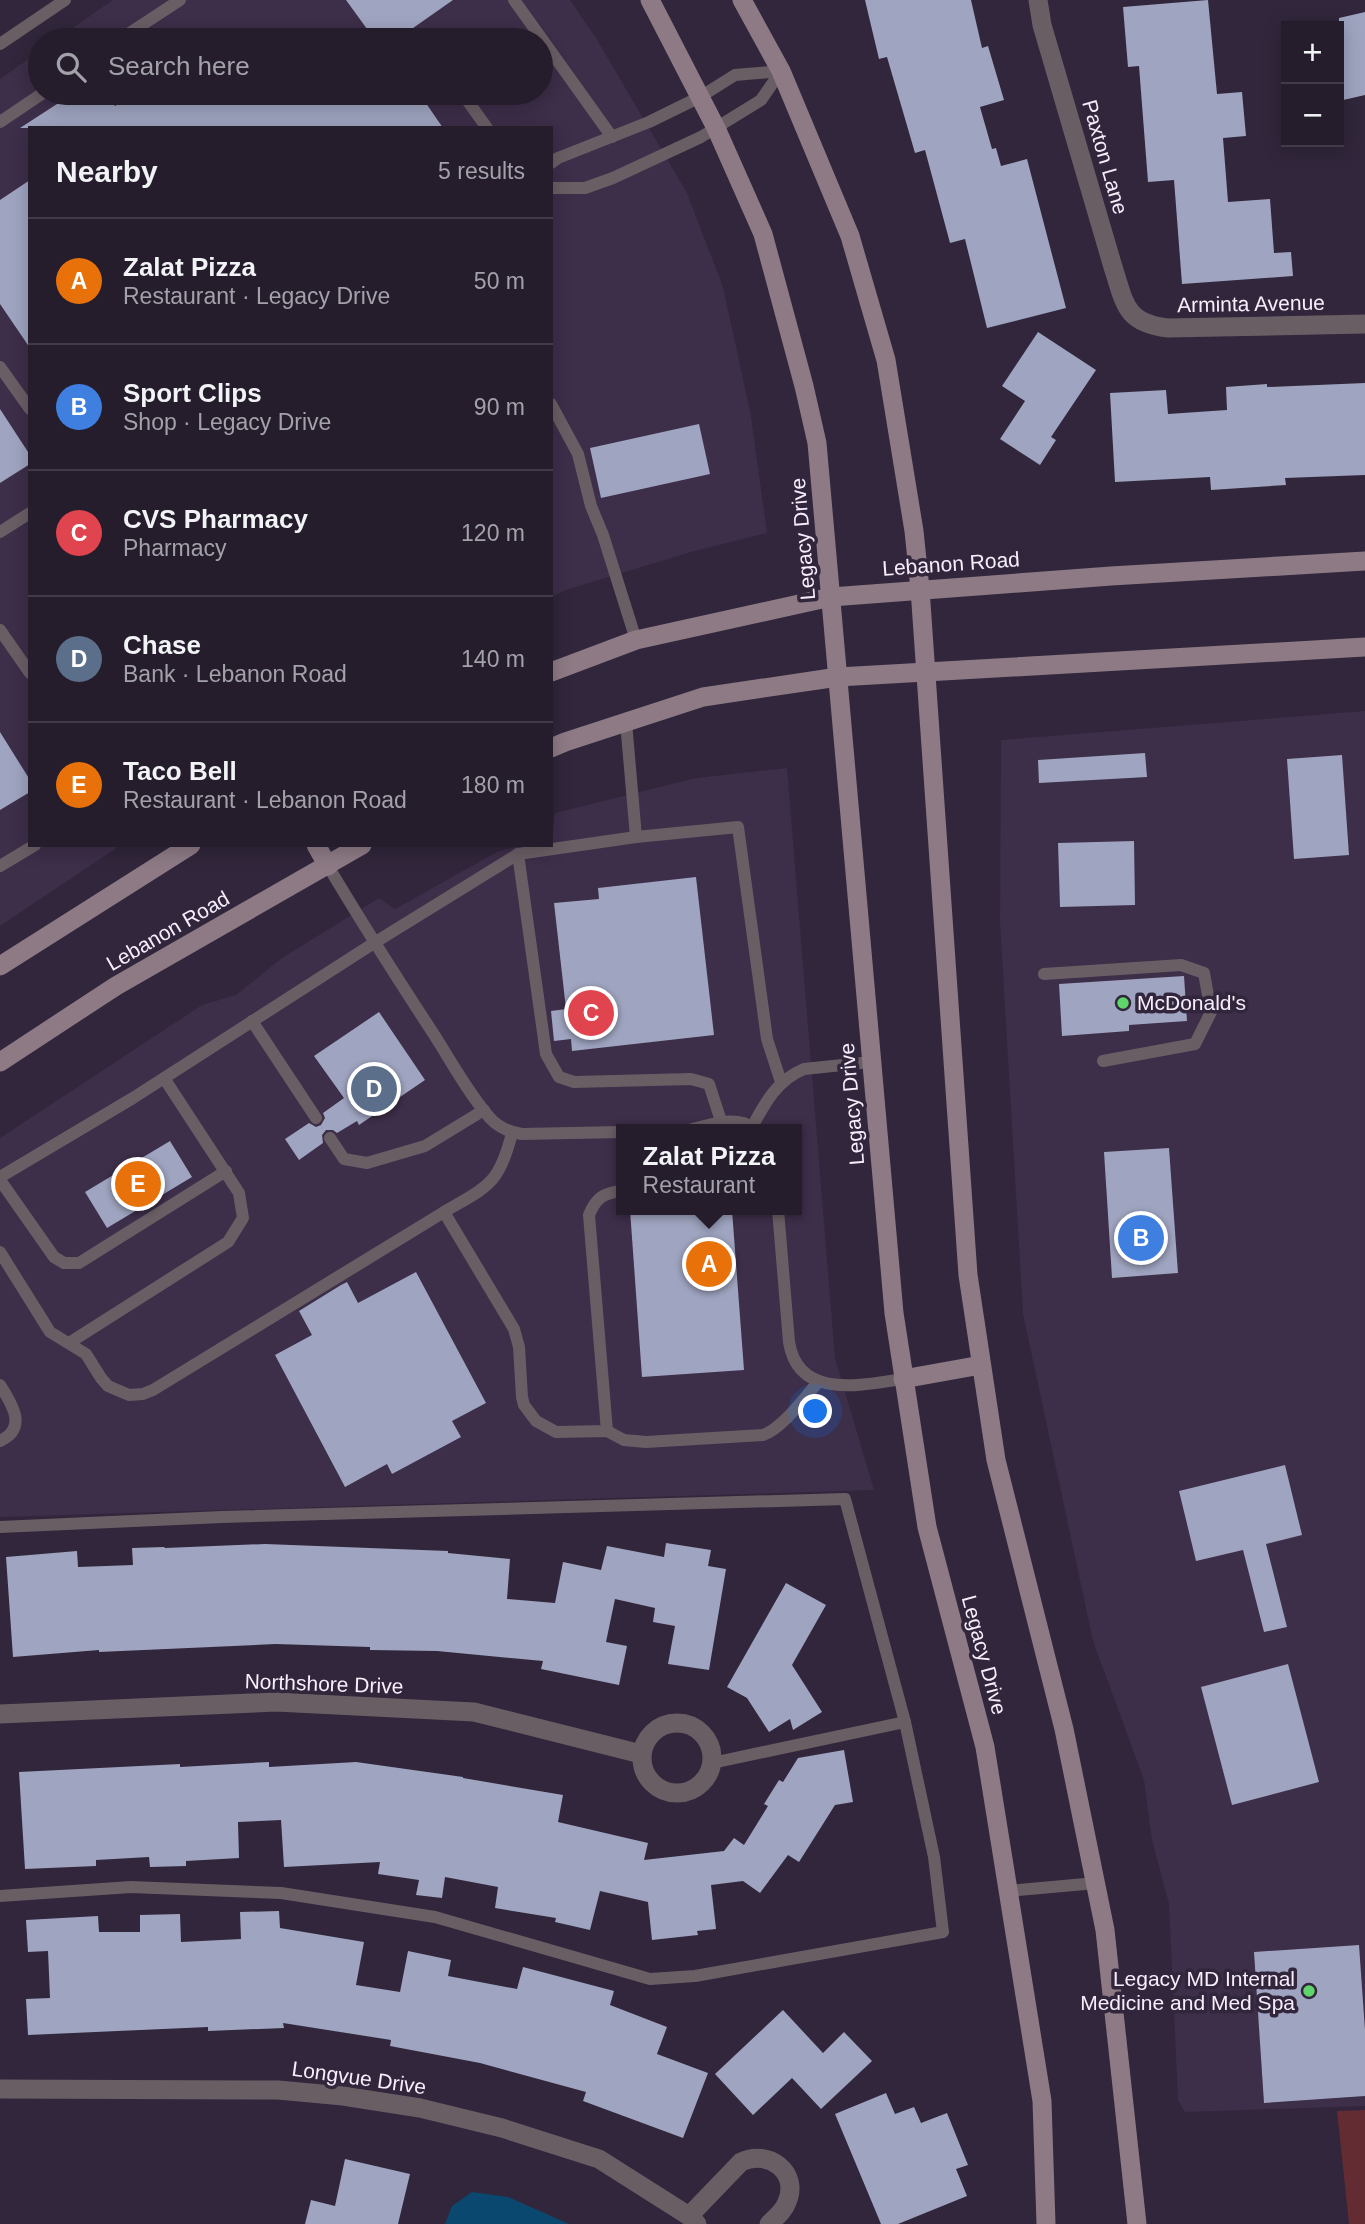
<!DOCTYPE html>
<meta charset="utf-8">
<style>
:root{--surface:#251c2c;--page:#312938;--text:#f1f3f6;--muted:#a3a1a9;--line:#423a48;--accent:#5fd56b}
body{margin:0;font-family:Arial,sans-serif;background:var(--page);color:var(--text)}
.controls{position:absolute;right:21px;top:21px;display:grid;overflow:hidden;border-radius:0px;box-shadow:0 4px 18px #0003}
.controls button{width:63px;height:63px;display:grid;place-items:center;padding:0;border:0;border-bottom:2px solid var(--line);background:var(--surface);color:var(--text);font:35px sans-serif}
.you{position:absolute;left:816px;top:1412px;width:24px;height:24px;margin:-18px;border:5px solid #fff;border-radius:50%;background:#1a73e8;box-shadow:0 0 0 10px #1a73e833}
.badge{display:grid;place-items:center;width:46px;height:46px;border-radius:50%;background:var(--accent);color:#fff;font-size:23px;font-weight:700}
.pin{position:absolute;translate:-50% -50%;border:4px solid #fff;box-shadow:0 2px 7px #0006}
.popup{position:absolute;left:616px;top:1124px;width:186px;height:91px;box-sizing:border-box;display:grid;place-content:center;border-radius:0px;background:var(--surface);filter:drop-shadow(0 2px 5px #0005);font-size:23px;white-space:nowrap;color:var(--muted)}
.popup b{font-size:26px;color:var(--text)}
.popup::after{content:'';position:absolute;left:50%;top:100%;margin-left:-14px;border:14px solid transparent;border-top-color:var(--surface)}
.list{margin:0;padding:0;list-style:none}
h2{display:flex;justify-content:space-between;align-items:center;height:91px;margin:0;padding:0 28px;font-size:30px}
h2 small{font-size:23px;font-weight:400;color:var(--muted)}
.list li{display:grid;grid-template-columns:46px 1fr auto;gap:21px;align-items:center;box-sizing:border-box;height:126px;padding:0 28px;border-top:2px solid var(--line)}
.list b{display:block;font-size:26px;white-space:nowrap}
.list p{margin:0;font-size:23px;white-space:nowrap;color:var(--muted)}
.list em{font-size:23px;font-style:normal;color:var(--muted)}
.icon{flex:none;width:38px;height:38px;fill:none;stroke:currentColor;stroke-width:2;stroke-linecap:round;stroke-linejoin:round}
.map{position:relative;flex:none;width:1365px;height:2224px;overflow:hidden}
.search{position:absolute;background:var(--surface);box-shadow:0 4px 18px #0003;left:28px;top:28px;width:525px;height:77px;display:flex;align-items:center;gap:18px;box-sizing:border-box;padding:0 24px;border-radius:38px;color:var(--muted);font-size:26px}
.panel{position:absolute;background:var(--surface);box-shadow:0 4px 18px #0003;left:28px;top:126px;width:525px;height:721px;border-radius:0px}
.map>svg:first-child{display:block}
</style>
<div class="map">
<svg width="1365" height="2224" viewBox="0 0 1365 2224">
<rect width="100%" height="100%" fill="#31263b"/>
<g fill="#3d2e49" fill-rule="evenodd">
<polygon points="113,0 570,0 596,38 687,193 723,287 751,416 767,533 691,552 566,590 551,597 551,128 30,128 30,845 121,845 0,926 0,79 40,51 40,93 541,93 541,40 55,40"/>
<polygon points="1365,711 1365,2106 1185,2112 1178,2100 1169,1904 1152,1840 1144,1780 1093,1641 1023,1314 1000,921 1001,740"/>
<path d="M787 768 835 1358 874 1490 0 1517V1138L202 1005 236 995 282 958 379 898 395 909 497 852 522 845H551L555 813 696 778ZM622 1129H796V1210H622Z"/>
</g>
<polygon fill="#622c32" points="1365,2110 1365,2224 1349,2224 1337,2111"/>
<polygon fill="#0a4870" points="472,2192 508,2197 569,2224 445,2224 452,2206"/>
<g fill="#9fa4c0">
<polygon points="346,0 453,0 396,40 375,40"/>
<polygon points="865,0 971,0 982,48 988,46 1004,100 980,107 992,149 996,148 1001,166 1027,159 1066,308 987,328 965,239 950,243 925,150 915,153 887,57 879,59"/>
<polygon points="1208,0 1217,94 1242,92 1246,136 1223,138 1228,202 1270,199 1274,253 1291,252 1293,276 1182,284 1174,180 1148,182 1139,66 1128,67 1123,7"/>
<polygon points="1365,12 1365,95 1339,101 1339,18"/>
<polygon points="74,93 106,93 115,106 136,93 419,93 443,128 20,128"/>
<polygon points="30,180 30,348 0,304 0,200"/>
<polygon points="1038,332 1096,370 1051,437 1056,440 1040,465 1000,439 1025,401 1002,386"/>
<polygon points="1365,383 1365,475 1285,478 1286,485 1211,490 1210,477 1115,482 1110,393 1166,390 1168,414 1227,410 1226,387 1267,384 1267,387"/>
<polygon points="0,409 30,455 30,464 0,483"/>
<polygon points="699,424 710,474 601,498 590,448"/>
<polygon points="0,732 30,780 30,792 0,810"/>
<polygon points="1145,753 1147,777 1039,783 1038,760"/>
<polygon points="1342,755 1349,855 1294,859 1287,759"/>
<polygon points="1134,841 1135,905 1060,907 1058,843"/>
<polygon points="696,877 714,1035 572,1051 571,1039 554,1041 551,1011 566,1009 554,903 599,899 598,888"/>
<polygon points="1184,976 1187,1021 1129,1025 1129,1031 1062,1036 1059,984"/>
<polygon points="379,1012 425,1080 359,1125 357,1121 337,1133 333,1130 326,1130 322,1135 323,1143 299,1160 285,1139 309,1123 316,1127 321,1125 325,1118 323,1113 344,1098 314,1056"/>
<polygon points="170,1141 192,1177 107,1228 85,1192"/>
<polygon points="1169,1148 1178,1273 1112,1278 1104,1152"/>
<polygon points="630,1210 732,1210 744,1370 642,1377"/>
<polygon points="416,1272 486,1403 452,1421 461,1437 392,1474 387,1464 345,1487 275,1355 312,1335 299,1311 341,1285 347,1282 358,1303"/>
<polygon points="1285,1465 1302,1535 1266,1544 1287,1627 1264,1632 1243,1550 1196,1561 1179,1491"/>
<polygon points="666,1543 711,1550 708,1566 726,1569 709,1670 668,1664 675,1626 653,1622 655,1608 615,1599 606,1642 627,1646 619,1685 541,1669 543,1661 437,1651 370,1650 370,1647 276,1644 99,1652 99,1650 13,1657 6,1557 77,1551 78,1567 133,1565 132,1548 164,1547 165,1548 265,1544 448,1551 448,1553 510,1559 507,1599 555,1603 563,1562 601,1570 607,1546 664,1557"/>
<polygon points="786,1583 826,1605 792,1665 822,1712 793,1730 790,1719 769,1732 747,1698 727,1687"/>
<polygon points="1288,1664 1319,1782 1232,1805 1201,1687"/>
<polygon points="844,1750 853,1802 835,1805 799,1862 788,1855 760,1893 743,1881 711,1885 716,1929 697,1931 698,1935 652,1940 648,1902 600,1891 590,1930 555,1922 556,1918 495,1908 498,1887 445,1877 442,1898 416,1895 419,1880 378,1874 380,1862 284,1867 281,1820 238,1822 239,1858 186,1861 186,1866 150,1867 149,1857 96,1860 96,1866 25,1869 19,1772 180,1764 180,1767 269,1762 269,1767 356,1762 463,1777 463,1778 563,1795 558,1822 648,1843 644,1860 724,1851 734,1838 744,1845 768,1806 764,1804 779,1780 783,1782 798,1758"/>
<polygon points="279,1911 280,1928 364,1942 356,1985 400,1992 408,1951 451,1960 448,1976 517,1989 523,1967 614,1991 610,2005 667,2027 657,2054 708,2073 683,2138 583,2101 586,2092 480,2063 390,2046 391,2040 283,2023 284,2028 208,2031 208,2027 28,2035 26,1999 50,1998 48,1951 28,1952 26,1920 98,1916 99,1932 140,1932 140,1915 180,1914 181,1942 241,1939 240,1912"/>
<polygon points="1359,1945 1365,2030 1365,2096 1264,2103 1254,1952"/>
<polygon points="783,2010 823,2053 844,2032 872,2061 821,2109 792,2078 753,2115 715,2074"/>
<polygon points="886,2093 895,2114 914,2107 921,2123 947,2113 968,2165 956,2169 967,2196 898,2224 881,2224 835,2114"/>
<polygon points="345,2159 410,2174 398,2224 305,2224 311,2200 335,2206"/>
</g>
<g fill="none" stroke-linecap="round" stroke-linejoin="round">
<g stroke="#6a5e65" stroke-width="12">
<polyline points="514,0 612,137"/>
<polyline points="119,40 180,0"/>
<polyline points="0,44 65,0"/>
<polyline points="462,93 487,128"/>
<polyline points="0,122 43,93"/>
<polyline points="551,163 558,158 649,122 700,97 735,75 781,71"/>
<polyline points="551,188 585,188 613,178 701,137 761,100 781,71"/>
<polyline points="0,367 30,409"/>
<polyline points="551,404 578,454 591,506 603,535 636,640"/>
<polyline points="0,532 30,513"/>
<polyline points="0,630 30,673"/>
<polyline points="626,722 636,837"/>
<polyline points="518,854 546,1054 559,1077 574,1082 691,1079 709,1084 721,1121"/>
<polyline points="0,866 35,845"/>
<path d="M328 866C362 923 397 978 433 1033 451 1061 468 1093 490 1118 499 1128 509 1132 522 1134L622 1132"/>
<polyline points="1044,974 1181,965 1204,973 1211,1012 1195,1044 1103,1061"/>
<polyline points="252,1021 316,1118"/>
<path d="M752 1127C765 1103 777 1080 804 1069L871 1062"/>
<path d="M692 1129C714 1124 735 1115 756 1129"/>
<polyline points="330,1138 344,1159 367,1163 425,1146 484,1110"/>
<polyline points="0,1177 133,1098 374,943 518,854 636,837 738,827 767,1039 781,1082"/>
<polyline points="0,1180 54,1257 64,1263 79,1263 226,1171"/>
<path d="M778 1210 789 1342C798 1400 861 1385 903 1379"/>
<path d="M444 1212 514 1329 519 1347 522 1397 524 1405 536 1421 556 1432 607 1431 624 1440 646 1442 763 1435C782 1429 805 1397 819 1381"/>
<path d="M0 1252 50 1332 86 1354 101 1378 108 1386 129 1395 143 1394 153 1390 444 1212C488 1186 499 1185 512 1133"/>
<polyline points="69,1343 228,1242 243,1218 239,1193 164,1078"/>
<path d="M0 1385C12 1404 28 1428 0 1441"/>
<path d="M607 1431 589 1215C596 1198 603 1193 622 1191"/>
<polyline points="0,1527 222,1517 845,1499 905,1722 934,1857 943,1932 695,1976 650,1979 435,1917 281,1893 131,1887 0,1896"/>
<polyline points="712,1763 905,1722"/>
<polyline points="1008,1891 1096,1883"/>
</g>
<g stroke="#6a5e65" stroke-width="19">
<path d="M1038 0 1042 25 1113 267C1125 304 1125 323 1168 328L1365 324"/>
<polyline points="0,1714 276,1702 474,1712 641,1754"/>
<circle cx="677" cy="1758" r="35"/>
<polyline points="0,2089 278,2090 343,2096 420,2108 502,2128 599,2159 689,2216 697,2224"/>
<path d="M689 2216 741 2162C768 2149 800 2172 787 2202 784 2211 776 2217 769 2224"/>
</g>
<g stroke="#8d7a85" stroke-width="19">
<polyline points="650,0 716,128 763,234 804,386 817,443 894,1313 927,1527 985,1747 1042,2101 1046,2224"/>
<polyline points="742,0 781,71 850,236 886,360 914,531 920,589 968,1275 996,1460 1064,1729 1105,1930 1137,2224"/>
<polyline points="551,672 636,640 831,597 1111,576 1365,561"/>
<polyline points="551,748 565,742 703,697 838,677 1365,647"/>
<polyline points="316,845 328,866"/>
<polyline points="0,966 191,845"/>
<polyline points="0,1062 116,986 362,845"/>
<polyline points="903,1379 981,1365"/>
</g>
</g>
<g fill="#5fd56b" stroke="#31263b" stroke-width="2.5">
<circle cx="1123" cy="1003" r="7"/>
<circle cx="1309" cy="1991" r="7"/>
</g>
<g text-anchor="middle" stroke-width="7" stroke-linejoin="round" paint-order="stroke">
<g font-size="21" fill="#f6eefc" stroke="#31263b">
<text transform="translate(1105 157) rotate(74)" y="7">Paxton Lane</text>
<text transform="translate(1251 304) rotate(-1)" y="7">Arminta Avenue</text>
<text transform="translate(803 539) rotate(-95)" y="7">Legacy Drive</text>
<text transform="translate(951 564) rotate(-4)" y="7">Lebanon Road</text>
<text transform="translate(168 931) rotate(-30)" y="7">Lebanon Road</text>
<text transform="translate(852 1104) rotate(-95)" y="7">Legacy Drive</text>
<text transform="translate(984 1655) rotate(75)" y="7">Legacy Drive</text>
<text transform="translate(324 1684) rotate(2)" y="7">Northshore Drive</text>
<text transform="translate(359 2078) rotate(8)" y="7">Longvue Drive</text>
</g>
<g font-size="21" fill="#f6eefc" stroke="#31263b" text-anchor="start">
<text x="1137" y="1010">McDonald's</text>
<text x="1295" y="1986" text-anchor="end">Legacy MD Internal<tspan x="1295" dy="24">Medicine and Med Spa</tspan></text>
</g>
</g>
</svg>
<div class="controls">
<button>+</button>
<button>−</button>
</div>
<div class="you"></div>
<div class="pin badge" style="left:709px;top:1264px;background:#e8710a">A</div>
<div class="popup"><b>Zalat Pizza</b>Restaurant</div>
<div class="pin badge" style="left:1141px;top:1238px;background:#3f7fe0">B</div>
<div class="pin badge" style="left:591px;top:1013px;background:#e0444e">C</div>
<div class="pin badge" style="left:374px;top:1089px;background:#5c6f8a">D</div>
<div class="pin badge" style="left:138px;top:1184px;background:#e8710a">E</div>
<div class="search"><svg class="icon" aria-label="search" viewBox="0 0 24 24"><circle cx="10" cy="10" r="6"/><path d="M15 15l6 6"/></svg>Search here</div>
<section class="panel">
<h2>Nearby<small>5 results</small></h2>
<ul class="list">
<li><span class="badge" style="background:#e8710a">A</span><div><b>Zalat Pizza</b><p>Restaurant · Legacy Drive</p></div><em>50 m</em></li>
<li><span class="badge" style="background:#3f7fe0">B</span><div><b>Sport Clips</b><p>Shop · Legacy Drive</p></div><em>90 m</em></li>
<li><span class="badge" style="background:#e0444e">C</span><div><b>CVS Pharmacy</b><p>Pharmacy</p></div><em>120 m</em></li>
<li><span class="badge" style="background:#5c6f8a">D</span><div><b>Chase</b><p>Bank · Lebanon Road</p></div><em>140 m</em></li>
<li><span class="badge" style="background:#e8710a">E</span><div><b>Taco Bell</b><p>Restaurant · Lebanon Road</p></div><em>180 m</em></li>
</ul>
</section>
</div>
